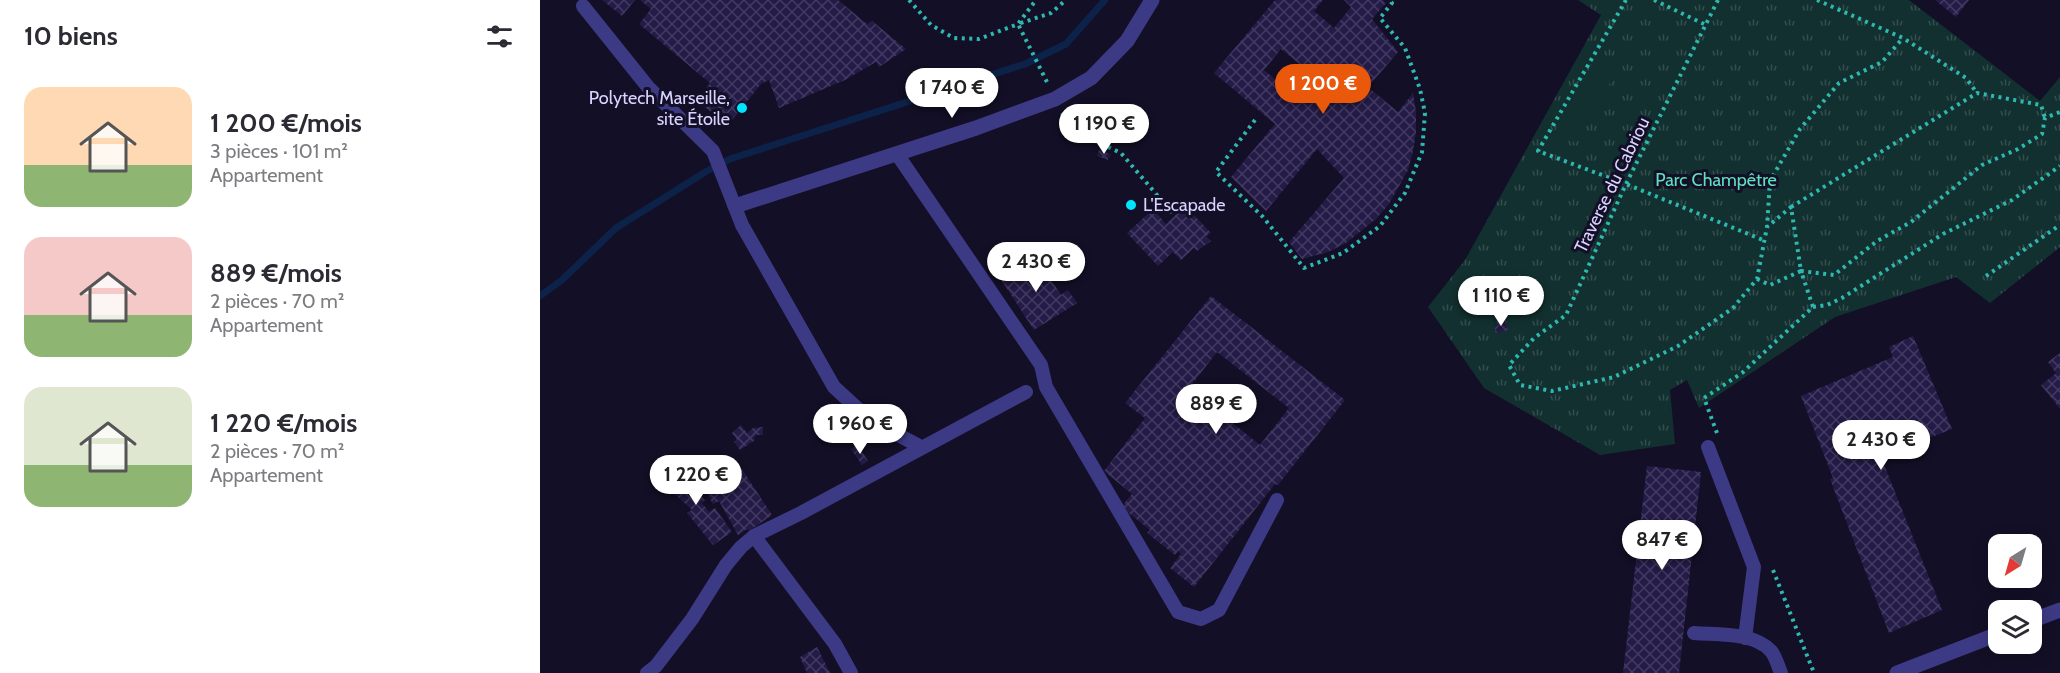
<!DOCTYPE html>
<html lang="fr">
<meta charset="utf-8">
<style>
:root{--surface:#fff;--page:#f7f7f7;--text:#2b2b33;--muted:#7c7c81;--accent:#ea580c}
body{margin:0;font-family:Cabin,sans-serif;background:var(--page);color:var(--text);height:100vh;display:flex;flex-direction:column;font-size:22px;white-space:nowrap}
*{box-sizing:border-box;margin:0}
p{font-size:20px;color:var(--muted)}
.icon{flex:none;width:33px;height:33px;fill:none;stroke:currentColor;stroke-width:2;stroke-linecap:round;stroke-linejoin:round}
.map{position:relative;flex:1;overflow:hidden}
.details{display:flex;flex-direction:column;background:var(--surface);width:540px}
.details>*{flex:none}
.needle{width:39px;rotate:217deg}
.tools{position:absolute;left:1448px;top:534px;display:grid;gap:12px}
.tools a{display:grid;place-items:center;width:54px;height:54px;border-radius:12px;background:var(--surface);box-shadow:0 3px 15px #0003;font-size:30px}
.price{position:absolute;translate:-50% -51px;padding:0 14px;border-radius:21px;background:#fff;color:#222;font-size:20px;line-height:39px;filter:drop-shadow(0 2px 3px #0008)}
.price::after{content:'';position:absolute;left:50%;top:36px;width:18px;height:14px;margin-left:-9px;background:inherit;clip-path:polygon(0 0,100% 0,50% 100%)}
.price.active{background:var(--accent);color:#fff}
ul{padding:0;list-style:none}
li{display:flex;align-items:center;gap:18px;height:150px;padding:0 24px}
li span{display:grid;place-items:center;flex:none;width:168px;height:120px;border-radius:18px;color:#555}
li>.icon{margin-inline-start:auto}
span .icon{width:72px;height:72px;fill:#fffc;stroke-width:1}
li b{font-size:26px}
h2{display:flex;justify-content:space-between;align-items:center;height:72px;padding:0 24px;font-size:26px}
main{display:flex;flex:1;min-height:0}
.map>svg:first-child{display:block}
.grass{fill:url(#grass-tufts)}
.pitch{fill:#12302f}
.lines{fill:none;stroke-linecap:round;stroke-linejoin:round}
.stream{stroke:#0c2248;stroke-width:7}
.building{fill:url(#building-cross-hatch);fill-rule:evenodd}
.path{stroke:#2fb8b0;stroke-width:4;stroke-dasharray:3 4.5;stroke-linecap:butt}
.service{stroke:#3d3a85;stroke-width:14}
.minor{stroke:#3d3a85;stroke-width:15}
.poi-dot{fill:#00e5ff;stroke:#130f26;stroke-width:2}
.labels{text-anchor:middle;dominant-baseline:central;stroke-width:6;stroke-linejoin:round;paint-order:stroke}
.poi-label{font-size:18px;fill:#d9d4ff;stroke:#130f26;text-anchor:end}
.park-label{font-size:18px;fill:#5fe0c0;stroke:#130f26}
.street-label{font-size:18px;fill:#d9d4ff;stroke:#130f26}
</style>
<main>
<section class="details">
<h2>10 biens<svg class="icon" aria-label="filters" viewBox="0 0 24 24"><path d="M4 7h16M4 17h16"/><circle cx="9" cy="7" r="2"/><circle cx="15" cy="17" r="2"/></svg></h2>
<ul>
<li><span style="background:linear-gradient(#ffd9b3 65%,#8fb573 0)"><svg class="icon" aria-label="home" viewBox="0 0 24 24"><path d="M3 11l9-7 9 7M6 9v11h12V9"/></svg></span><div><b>1 200 €/mois</b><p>3 pièces · 101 m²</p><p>Appartement</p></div></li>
<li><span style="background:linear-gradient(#f6c9c9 65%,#8fb573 0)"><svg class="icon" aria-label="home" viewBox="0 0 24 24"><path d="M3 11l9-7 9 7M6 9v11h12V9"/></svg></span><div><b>889 €/mois</b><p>2 pièces · 70 m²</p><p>Appartement</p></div></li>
<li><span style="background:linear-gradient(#dfe7d0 65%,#8fb573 0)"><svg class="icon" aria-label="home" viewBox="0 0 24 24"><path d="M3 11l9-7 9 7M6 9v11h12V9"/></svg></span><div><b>1 220 €/mois</b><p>2 pièces · 70 m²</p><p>Appartement</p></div></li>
</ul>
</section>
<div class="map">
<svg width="1520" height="673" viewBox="0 0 1520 673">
<defs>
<pattern id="grass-tufts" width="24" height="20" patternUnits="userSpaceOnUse" patternTransform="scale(1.5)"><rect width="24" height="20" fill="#12302f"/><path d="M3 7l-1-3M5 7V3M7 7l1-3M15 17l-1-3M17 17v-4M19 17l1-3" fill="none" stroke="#344d4e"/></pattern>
<pattern id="building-cross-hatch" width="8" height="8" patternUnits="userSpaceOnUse" patternTransform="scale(1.5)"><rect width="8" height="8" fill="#241b47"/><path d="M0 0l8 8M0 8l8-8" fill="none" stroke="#433b63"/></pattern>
</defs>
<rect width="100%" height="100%" fill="#130f26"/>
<!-- grass -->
<path class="grass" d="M1038,0H1369L1500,101L1520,77V247L1450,303L1416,277L1295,317L1159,408L1147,380L1130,390L1135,444L1060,455L944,388L888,307L925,260L1061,15Z"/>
<!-- pitch -->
<path class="pitch" d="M1052,64L1074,76L1036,143L1015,131Z"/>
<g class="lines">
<!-- stream -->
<path class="stream" d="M0,296L22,280L76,228L167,171L190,159L485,64L526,44L565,0"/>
</g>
<!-- building -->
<path class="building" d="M62,0H95L82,16Z
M100,0H298L327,24L332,21L366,49L339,67L336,62L305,80L239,108L229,80L221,84L188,125L156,100L170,83L99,24L111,9Z
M735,0H783L774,11L794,28L811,7L804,0H843L846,3L832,19L858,52L828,87L858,112L873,93L876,112V132L873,151L868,170L849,204L836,219L806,243L788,252L762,259L749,242L804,178L777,149L726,211L691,177L735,124L674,73ZM741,49L762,66L744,87L724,70Z
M1395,0H1429L1416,17Z
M559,150L571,154L568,160L557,156Z
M613,209L626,224L641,210L650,219L654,215L671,233L666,236L671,241L657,251L654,248L641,260L633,252L618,266L587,233Z
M495,256L521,295L528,290L537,303L494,330L460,278Z
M671,296L805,400L738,485L735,484L654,587L630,568L641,554L638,551L635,555L607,533L610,530L581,507L592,494L564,471L605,418L585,403ZM677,352L749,408L720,445L649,388Z
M965,321L968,330L958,333L955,332V325Z
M1373,336L1412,429L1341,457L1402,610L1349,633L1290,479L1293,478L1261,396L1353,357L1349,347Z
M1520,353V409L1501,385L1516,373L1508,362Z
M201,425L207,433L213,428L223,427V435H216L214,438L215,440L200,450L194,442L197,440L192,433Z
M318,445L328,461L322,465L311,449Z
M180,459L186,467L196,460L232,515L209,531L207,529L198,535L179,501L173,504L168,495L175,492L168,478L177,473L171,465Z
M127,464L165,500L162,503L169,512L175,508L192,532L173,545L147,513L152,510L116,476Z
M1107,466L1161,472L1139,673H1083Z
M277,647L289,671L291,673H267L260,657Z"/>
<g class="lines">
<!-- path -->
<path class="path" d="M369,0L391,25L414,38L439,39L478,24L496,0
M1086,0L998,151L1086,184L1223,240
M1114,0L1166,25
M1178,0L1086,184L1026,315L994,338L969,365L980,385L1012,391L1074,377L1138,346L1193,308L1217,279L1227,227L1230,181L1260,129L1299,83L1342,62L1363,38
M1277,0L1363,38L1426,78L1437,93
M507,82L478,24L511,13L526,0
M522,113L530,129L581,153L635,216
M715,120L676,172L723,217L764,268L803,253L840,226L865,193L882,152L885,113L880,89L865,48L840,18L852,3L848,0
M1251,207L1437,93L1501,105L1505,118
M1446,276L1520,225
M1217,279L1230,285L1261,271L1251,207L1227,227
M1273,307L1287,305L1302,298L1403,234L1472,200L1520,166
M1177,433L1164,398L1202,373L1273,307L1261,271L1294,275L1337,241L1371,222L1442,165L1478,149L1502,134L1505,118L1520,112
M1233,570L1274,673"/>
<!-- service -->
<path class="service" d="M43,6L108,87L173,151L202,225L294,387L330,420L381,447
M357,154L501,365L506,387L638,612L661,619L679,610L737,500
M1168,447L1214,567L1205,638
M214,536L295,644L311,673
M1154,633C1177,635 1214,632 1231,651C1236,657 1238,666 1241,673
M107,673L116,666L152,619L186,565L201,547L214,536L261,513L486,392"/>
<!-- minor -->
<path class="minor" d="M195,206L436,128L515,99L551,78L587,41L612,0
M1491,621L1520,610
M1357,673L1458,634"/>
</g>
<!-- markers -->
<g class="poi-dot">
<circle cx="202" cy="108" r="6"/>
<circle cx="591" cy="205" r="6"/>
</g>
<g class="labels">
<!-- poi labels -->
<g class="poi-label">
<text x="190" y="98">Polytech Marseille,<tspan x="190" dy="21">site Étoile</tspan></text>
<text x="603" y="205" text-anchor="start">L'Escapade</text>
</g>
<!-- park labels -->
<g class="park-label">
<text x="1176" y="180">Parc Champêtre</text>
</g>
<!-- street labels -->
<g class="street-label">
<text transform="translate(1072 185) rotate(-64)">Traverse du Cabriou</text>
</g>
</g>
</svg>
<div class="tools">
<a><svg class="needle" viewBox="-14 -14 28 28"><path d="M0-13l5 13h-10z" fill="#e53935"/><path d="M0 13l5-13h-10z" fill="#7c7c81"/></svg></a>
<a><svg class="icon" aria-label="layers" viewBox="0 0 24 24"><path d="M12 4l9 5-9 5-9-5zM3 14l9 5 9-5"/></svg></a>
</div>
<b class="price active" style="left:783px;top:115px">1 200 €</b>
<b class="price" style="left:412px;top:119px">1 740 €</b>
<b class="price" style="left:564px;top:155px">1 190 €</b>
<b class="price" style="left:496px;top:293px">2 430 €</b>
<b class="price" style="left:961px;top:327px">1 110 €</b>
<b class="price" style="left:676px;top:435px">889 €</b>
<b class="price" style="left:320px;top:455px">1 960 €</b>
<b class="price" style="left:1341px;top:471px">2 430 €</b>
<b class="price" style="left:156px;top:506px">1 220 €</b>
<b class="price" style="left:1122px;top:571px">847 €</b>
</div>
</main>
